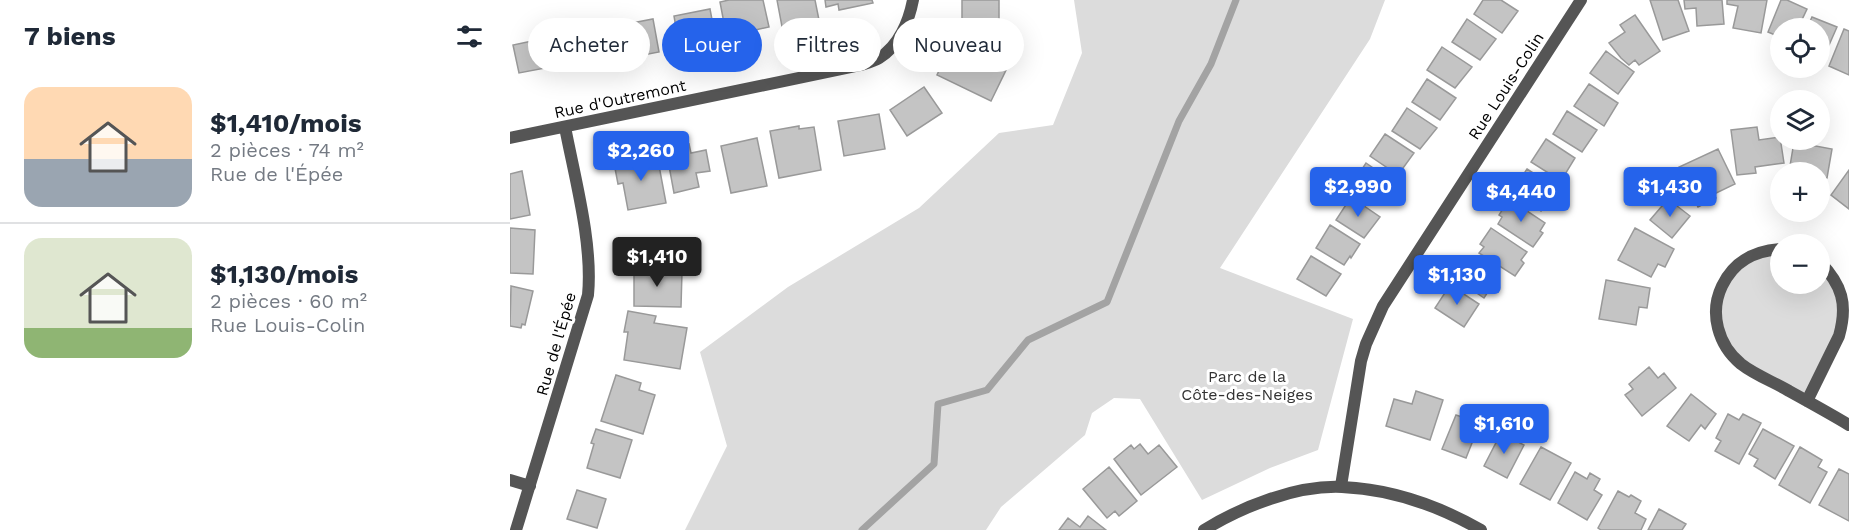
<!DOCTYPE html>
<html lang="fr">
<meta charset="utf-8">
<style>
:root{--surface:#fff;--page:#f2f2f3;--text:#1f2937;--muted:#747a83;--line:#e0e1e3;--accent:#2563eb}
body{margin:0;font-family:"Work Sans",sans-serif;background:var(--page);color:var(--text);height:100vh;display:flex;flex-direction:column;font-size:22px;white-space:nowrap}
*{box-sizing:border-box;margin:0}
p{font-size:20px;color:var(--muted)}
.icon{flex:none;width:33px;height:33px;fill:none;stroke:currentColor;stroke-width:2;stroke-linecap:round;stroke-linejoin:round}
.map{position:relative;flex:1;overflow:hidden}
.drawer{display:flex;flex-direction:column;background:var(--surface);width:510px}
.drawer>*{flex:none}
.top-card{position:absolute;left:18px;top:18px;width:570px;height:54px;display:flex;gap:12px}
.fabs{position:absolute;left:1260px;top:18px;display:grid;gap:12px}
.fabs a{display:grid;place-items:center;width:60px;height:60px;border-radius:50%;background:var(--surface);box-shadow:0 6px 24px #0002;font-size:30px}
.price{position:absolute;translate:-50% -51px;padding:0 14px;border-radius:6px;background:var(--accent);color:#fff;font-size:20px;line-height:39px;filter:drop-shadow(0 2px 3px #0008)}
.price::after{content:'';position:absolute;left:50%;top:36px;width:18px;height:14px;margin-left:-9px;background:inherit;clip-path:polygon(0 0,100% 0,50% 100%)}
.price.selected{background:#222;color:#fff}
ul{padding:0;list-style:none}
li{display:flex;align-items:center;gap:18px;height:150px;padding:0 24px}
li+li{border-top:2px solid var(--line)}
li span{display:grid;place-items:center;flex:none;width:168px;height:120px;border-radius:18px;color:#555}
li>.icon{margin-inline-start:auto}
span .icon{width:72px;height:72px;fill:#fffc;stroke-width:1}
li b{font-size:26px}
h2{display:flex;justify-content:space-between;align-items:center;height:72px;padding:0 24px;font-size:26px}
.tag{padding:0 21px;border-radius:27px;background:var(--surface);box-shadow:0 6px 24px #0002;font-size:21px;line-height:54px}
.tag.selected{background:var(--accent);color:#fff}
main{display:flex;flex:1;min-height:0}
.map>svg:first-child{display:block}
.green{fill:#dcdcdc}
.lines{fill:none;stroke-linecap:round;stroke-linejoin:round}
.stream{stroke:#a3a3a3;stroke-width:7}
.building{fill:#c4c4c4;stroke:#999;stroke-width:1.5}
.minor{stroke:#555;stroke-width:12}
.tertiary{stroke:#555;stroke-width:12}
.labels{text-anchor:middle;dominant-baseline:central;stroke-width:6;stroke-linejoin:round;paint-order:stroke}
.street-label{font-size:16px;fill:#000;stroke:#fff}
.park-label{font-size:16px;fill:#333;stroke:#fff}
</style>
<main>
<section class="drawer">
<h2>7 biens<svg class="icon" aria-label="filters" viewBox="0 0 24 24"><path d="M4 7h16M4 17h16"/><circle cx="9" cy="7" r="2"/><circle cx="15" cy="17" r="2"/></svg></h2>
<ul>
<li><span style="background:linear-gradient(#ffd9b3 60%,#9aa5b1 0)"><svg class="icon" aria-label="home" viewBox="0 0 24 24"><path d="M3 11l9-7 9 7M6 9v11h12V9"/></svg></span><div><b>$1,410/mois</b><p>2 pièces · 74 m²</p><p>Rue de l'Épée</p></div></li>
<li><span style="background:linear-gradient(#dfe7d0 75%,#8fb573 0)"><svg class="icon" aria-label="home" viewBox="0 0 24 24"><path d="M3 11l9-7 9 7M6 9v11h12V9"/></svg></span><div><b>$1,130/mois</b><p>2 pièces · 60 m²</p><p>Rue Louis-Colin</p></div></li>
</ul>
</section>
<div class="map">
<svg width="1339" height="530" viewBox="0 0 1339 530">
<rect width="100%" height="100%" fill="#fff"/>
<!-- green -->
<path class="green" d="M564,0H875L860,39L710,268L843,319L808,450L760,468L692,500L630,399L604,398L582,413L575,435L491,507L476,530H175L217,446L190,352L278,287L409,208L489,133L543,125L572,53Z
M1270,249V284H1310V262L1334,308L1297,401L1231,364L1208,328L1217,276L1226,265Z"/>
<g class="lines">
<!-- stream -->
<path class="stream" d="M352,530L424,464L428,404L477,390L518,340L597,302L669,121L701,64L726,0"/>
</g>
<!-- building -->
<path class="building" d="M219,0H253L259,27L245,30L246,33L217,39L210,2Z
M267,0H305L309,20L295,23V28L273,32Z
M315,0H362L363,3L329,10L328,4L316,7Z
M452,0H489V23H452Z
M973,0H991L1008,11L992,33L964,14Z
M1140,0H1168L1179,31L1153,40Z
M1174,0H1212L1214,24L1187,26L1186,8L1175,9Z
M1217,0H1257L1251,33L1223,28L1228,6L1217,4Z
M1271,0H1277L1297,9L1288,28H1270V37L1258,32Z
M200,9L206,41L191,44V47L170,51L164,16Z
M1125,15L1150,51L1129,65L1125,60L1119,65L1111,58L1099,43L1115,32L1110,25Z
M1302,17L1327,27L1312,61L1310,60V28H1297Z
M143,19L149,52L112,59L106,26Z
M957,19L986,39L970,60L942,42Z
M92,23L99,58L85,61V58L58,63L52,31Z
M1334,29L1339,31V75L1319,66Z
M442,33L463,44L462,46L499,64L481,101L427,75L436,56L432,54Z
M41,37L46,66L9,73L3,45Z
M932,47L962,67L945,88L917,70Z
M1096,51L1124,72L1108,94L1080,73Z
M917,79L946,98L930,120L902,102Z
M1079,84L1108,103L1094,126L1064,106Z
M414,87L432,113L397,136L380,110Z
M897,108L927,128L910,149L882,131Z
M1057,111L1087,130L1072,152L1043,134Z
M369,114L375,149L334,156L328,121Z
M289,126V129L304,127L311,170L269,178L260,131Z
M1247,127L1249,140L1270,137L1274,163L1245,167L1246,173L1227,175L1221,130Z
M875,134L904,153L888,175L860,156Z
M247,138L257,186L221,193L211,146Z
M1036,139L1065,158L1051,181L1021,162Z
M1284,142L1322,149L1317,178L1310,177V172H1279Z
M179,144L181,153L196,150L200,171L186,173L189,187L164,193L157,155L165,153L164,147Z
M1208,149L1225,184L1204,194L1206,198L1188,207L1169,167Z
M147,155L156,203L118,210L113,183L108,184L104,163Z
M856,163L885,183L869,204L841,186Z
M1017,169L1046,188L1031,211L1002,191Z
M1339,170V209L1321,195Z
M12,171L20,215L0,219V174Z
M841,197L870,217L854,238L826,220Z
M999,199L1035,223L1030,231L1033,233L1023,247L988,224L992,217L989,215Z
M1158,199L1180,216L1162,238L1140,220Z
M820,225L850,244L841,258L840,256L834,265L806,248Z
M0,228L25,230L23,274L0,273Z
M981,228L1017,252L1011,260L1014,263L1005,276L969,253L974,247L970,244Z
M1125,228L1164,249L1155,267L1148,264L1141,277L1108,260Z
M801,256L831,274L816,296L787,279Z
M959,256L989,275L974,298L945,278Z
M124,266H147V272H172L171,307L124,306Z
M1096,280L1140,288L1137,308L1129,307L1126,325L1089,319Z
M940,285L969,304L954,327L925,308Z
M1,286L23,291L15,325L12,324L11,328L0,326Z
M118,311L146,316L144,323L177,328L170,369L114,360L118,332H114Z
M1139,367L1148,378L1154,373L1166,388L1132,416L1115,395L1123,389L1119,384Z
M106,375L131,383L129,390L145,395L133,434L91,421Z
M906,391L933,400L920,440L876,426L884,399L902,404Z
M1181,394L1206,414L1195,429L1191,425L1179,441L1157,426Z
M1218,414L1229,420L1233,414L1251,423L1229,464L1205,451L1211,441L1206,438Z
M946,415L970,423L956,458L932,449Z
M86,429L122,440L110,478L77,468L84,444L81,443Z
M1253,429L1284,446L1265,479L1244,466L1248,459L1239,454Z
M991,433L1014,445L997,478L974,466Z
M630,444L638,454L649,445L667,467L631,495L604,459L621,445L624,449Z
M1031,447L1061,463L1040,500L1010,484Z
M1290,447L1312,460L1308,467L1317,472L1300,503L1269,485Z
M599,467L627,501L609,516L605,511L597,518L573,489Z
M1329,469L1339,474V521L1309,505Z
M1065,472L1077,479L1080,473L1090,479L1084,490L1092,495L1077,520L1048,503Z
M67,490L96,499L87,528L57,519Z
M1108,491L1119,497L1121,495L1131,501L1125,513L1136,519L1131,530H1091L1088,528Z
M1149,509L1176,524L1172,530H1138Z
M578,516L596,530H549L558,518L570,527Z"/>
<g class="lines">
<!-- minor -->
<path class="minor" d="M0,138L351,65C357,63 364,61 369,58C389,46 399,21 403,0
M1270,249C1244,251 1224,261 1212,286C1199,313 1208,345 1231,364C1245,375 1264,382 1279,391C1299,402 1319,413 1339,425
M1297,401L1329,336C1338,304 1332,285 1310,262
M0,480L20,486
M831,486L851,361L856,344L873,306L1071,0
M6,530L78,295C83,244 65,179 55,127"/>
<!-- tertiary -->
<path class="tertiary" d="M694,530C733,506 787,485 832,487C881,489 929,506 971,530"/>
</g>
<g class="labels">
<!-- street labels -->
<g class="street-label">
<text transform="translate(996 86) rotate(-57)">Rue Louis-Colin</text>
<text transform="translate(110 99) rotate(-12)">Rue d'Outremont</text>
<text transform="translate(46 344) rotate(-74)">Rue de l'Épée</text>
</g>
<!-- park labels -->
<g class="park-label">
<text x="737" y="376">Parc de la<tspan x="737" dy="18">Côte-des-Neiges</tspan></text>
</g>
</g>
</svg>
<div class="fabs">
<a><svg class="icon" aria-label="locate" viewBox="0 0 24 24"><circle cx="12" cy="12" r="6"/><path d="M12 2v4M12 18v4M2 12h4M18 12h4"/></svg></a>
<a><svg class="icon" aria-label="layers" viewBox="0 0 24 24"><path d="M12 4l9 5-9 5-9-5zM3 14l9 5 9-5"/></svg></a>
<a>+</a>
<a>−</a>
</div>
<b class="price" style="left:131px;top:182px">$2,260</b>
<b class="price" style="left:848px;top:218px">$2,990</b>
<b class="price" style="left:1160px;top:218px">$1,430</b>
<b class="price" style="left:1011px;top:223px">$4,440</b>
<b class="price selected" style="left:147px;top:288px">$1,410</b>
<b class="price" style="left:947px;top:306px">$1,130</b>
<b class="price" style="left:994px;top:455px">$1,610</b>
<div class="top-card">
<a class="tag">Acheter</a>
<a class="tag selected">Louer</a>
<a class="tag">Filtres</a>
<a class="tag">Nouveau</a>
</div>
</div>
</main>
